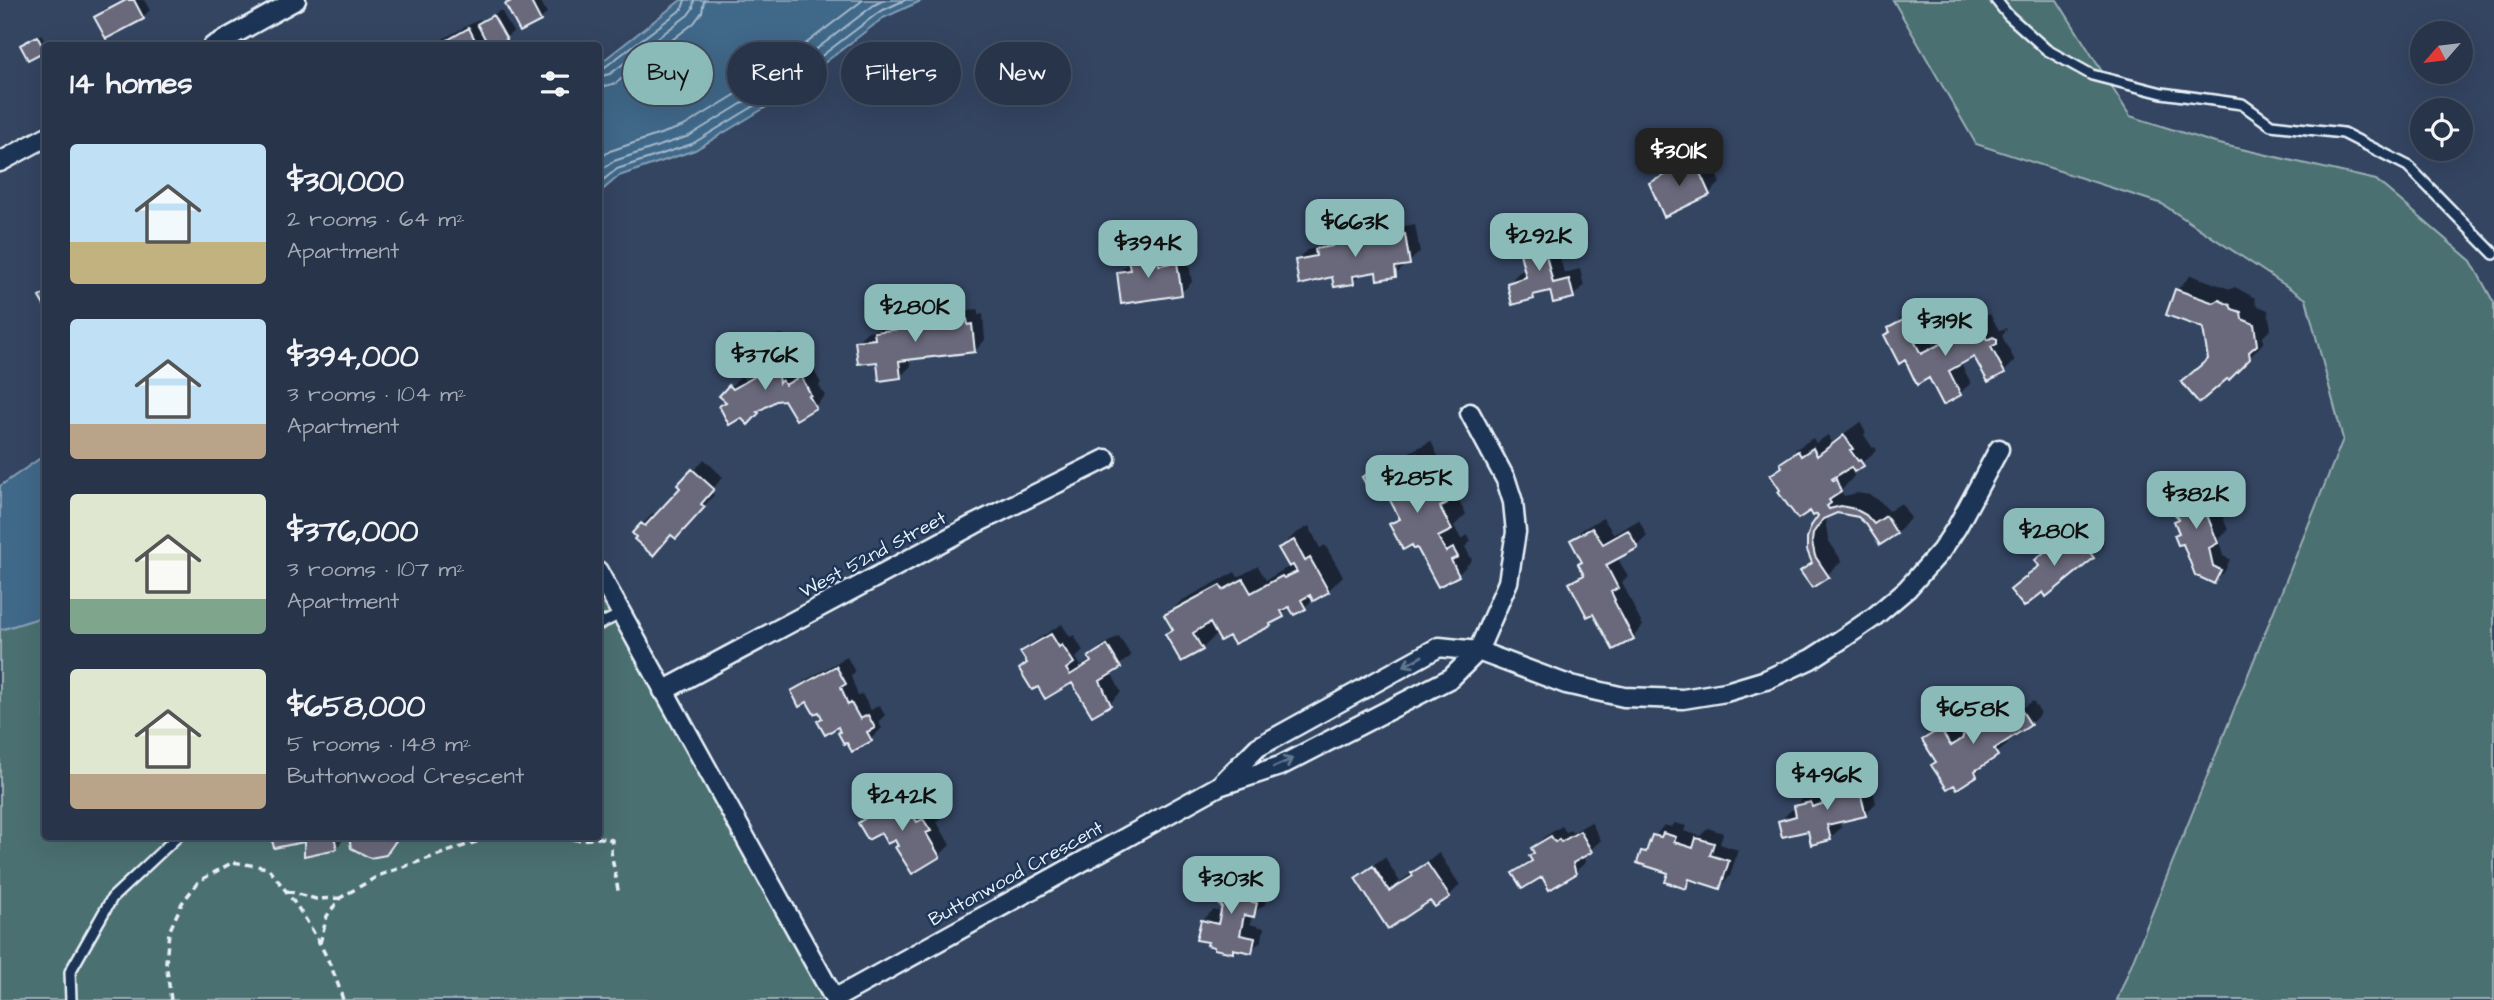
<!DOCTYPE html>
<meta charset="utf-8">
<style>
:root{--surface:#27344a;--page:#2f3c51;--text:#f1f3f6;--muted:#a4aab5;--line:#434f62;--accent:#8bbbb9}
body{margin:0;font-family:"Architects Daughter",sans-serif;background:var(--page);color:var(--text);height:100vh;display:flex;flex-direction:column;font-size:26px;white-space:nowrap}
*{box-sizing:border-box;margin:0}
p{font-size:23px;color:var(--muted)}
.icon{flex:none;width:38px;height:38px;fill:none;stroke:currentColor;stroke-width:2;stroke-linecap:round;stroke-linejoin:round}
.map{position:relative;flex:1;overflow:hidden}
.sheet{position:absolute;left:42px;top:42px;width:560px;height:798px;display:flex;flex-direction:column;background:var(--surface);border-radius:7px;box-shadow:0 7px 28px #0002,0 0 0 2px var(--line)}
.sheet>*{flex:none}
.guide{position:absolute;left:623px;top:42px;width:665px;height:63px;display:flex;gap:14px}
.needle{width:46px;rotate:242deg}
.fabs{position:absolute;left:2410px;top:21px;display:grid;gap:14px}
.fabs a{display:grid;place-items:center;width:63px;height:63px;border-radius:50%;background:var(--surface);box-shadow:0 7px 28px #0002,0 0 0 2px var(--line);font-size:35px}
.price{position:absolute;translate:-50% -60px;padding:0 16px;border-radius:14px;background:var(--accent);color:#111;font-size:23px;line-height:46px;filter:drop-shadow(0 2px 4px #0008)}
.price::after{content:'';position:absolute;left:50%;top:42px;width:21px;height:16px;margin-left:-10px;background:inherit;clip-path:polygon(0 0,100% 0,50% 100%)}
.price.on{background:#222;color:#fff}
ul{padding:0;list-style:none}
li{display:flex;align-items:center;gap:21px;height:175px;padding:0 28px}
li span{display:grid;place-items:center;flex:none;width:196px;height:140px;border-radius:7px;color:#555}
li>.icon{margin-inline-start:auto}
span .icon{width:84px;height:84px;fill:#fffc;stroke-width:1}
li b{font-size:30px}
h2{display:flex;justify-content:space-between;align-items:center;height:84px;padding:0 28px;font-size:30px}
.tag{padding:0 24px;border-radius:32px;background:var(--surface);box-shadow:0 7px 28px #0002,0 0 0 2px var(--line);font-size:24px;line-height:63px}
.tag.on{background:var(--accent);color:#111}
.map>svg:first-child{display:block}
.green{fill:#4c6f71;stroke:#9ab0b4;stroke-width:2}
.water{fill:#416889;stroke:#849fb5;stroke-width:2}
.shadow{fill:#0007}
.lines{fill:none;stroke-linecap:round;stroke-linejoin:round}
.shore{stroke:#a5bacc;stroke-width:2}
.building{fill:#6a697b;stroke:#e8f1f8;stroke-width:2}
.service-casing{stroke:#e8f1f8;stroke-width:14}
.minor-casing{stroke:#e8f1f8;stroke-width:23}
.path{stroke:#e8f1f8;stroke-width:3.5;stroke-dasharray:7 5;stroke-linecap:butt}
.service{stroke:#1d3557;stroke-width:9}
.minor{stroke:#1d3557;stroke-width:18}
.oneway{stroke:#64778f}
.labels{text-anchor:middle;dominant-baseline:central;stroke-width:5;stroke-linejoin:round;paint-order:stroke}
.street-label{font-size:19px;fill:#e8f1f8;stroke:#1d3557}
</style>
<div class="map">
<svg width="2494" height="1000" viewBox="0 0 2494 1000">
<rect width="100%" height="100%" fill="#344562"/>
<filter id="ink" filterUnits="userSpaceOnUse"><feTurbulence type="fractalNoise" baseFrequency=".0143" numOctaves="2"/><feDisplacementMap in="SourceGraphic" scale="14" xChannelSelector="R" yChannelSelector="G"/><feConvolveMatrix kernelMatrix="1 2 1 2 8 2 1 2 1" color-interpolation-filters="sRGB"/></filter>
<g filter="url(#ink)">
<!-- green -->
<path class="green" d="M1893,0H2057L2130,116L2215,143L2376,180L2471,261L2494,303V1000H2117L2343,439L2306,299L2162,204L1976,144Z
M599,587L823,1000H0V630L45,616L46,836H598Z"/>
<!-- water -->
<path class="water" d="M681,0H923L883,18L768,106L695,150L619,176L599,193V64Z
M45,455V616L0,630V486Z"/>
<!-- shadow -->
<path class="shadow" d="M123,0H144L150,10L143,17H97L103,10Z
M512,0H540L547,13L540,20L508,4Z
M501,10L513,32L494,46H434L439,41L480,19L482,22Z
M41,34L47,46L46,48L29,57L25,43Z
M1697,149L1700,157L1707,154L1720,183L1709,194L1651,183L1677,158Z
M1560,218L1565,237L1557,245L1564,273L1580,269L1584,286L1573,296L1551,289L1539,292L1533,298L1509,283L1519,272L1526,270L1522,254L1533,242L1531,234L1542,223Z
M1398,219L1399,227L1415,224L1420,252L1395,275L1377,270L1362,273L1353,282L1296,260L1307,250L1319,247L1343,227L1354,225V230L1378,226L1383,221Z
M1152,241L1153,249L1168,246L1169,255L1187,252L1192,282L1181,293L1118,273L1130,261L1129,254L1140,243Z
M2191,275L2230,289L2235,287L2255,298L2256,305L2268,310L2271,329L2263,337V343L2241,367H2198L2209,358L2204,327L2177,290Z
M933,305L934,310L954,308V312L978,309V315L983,314L985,340L975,351L910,358L911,366L900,377L857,341L868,331L879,329L887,321L911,319L922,307Z
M1915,311L1933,345L1990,314L1999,330L2007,328L2002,336L2015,361L2004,372L1975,354L1960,362L1971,383L1960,393L1944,402L1930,376L1905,358L1886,335L1901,318Z
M783,334L789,374L793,371L796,376L812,367L821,383L819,385L825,396L814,407L785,398L775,399L764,406L748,422L741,416L721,406L727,400L722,396L741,376L745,380L760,370L757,347L768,336Z
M1860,422L1866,433L1864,435L1873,448L1875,447L1877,450L1852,471L1854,476L1841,491L1844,496L1857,493L1870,495L1880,501L1889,511L1901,503L1911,518L1896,533L1881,543L1867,523L1859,515L1837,511L1827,516L1826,526L1829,541L1842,561L1827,575L1803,571L1813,561L1809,539L1821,516L1782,490L1772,476L1796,449L1813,438L1816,443L1828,435L1832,442Z
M1431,441L1438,456L1435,459L1442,472L1450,468L1460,487L1455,493L1466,514L1454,526L1461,539L1468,535L1471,541L1465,547L1472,560L1458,575L1392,524L1400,516L1384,485L1364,478L1379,463L1396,454L1398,458Z
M704,459L723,477L710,492L714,495L686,526L672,534L638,537L634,533L653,513L657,516Z
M2216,476L2222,493L2209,504L2211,508L2218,505L2228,530L2219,539L2223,556L2230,559L2225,571L2214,582L2184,541L2176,535L2180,532L2176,522L2180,518L2171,496L2182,485L2198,479L2200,482Z
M2079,514L2103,546L2047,594L2023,579L2040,565L2048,550L2063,537L2058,533Z
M1603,518L1614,534L1639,520L1647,536L1637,546L1617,557L1628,576L1622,582L1643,626L1633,637L1594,611L1571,584L1584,572L1580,564L1583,561L1572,540L1583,529Z
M1309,526L1320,548L1325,545L1343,576L1328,591L1314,598L1305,607H1291L1270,624L1235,641L1230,633H1218L1202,649L1168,635L1174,628L1167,615L1181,601L1235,572L1238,577L1258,566L1266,580L1290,566L1280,548L1295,534Z
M1062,624L1070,637L1074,635L1083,651L1076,658L1081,666L1092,659L1091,657L1101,646L1119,636L1131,656L1111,672L1121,692L1110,703L1073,681L1039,684L1021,669L1028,662L1022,653L1033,642Z
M847,657L855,672L851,676L858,696L862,694L871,710L879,705L885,715L878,722L882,728L871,739L842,731L838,725L824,717L808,700L793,692L804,681Z
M2008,690L2021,709L2033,701L2041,713L2030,724L2005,740L2008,744L1986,762L1976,774L1938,761L1924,740L1935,730L1951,719L1962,737L1978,721L1988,723L1980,711L1991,701Z
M1866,761L1876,803L1865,814L1839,820L1841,828L1830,838L1809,829L1780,821L1791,810L1796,809V806L1806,795L1821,792L1822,797L1828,795L1840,786L1838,777L1849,766Z
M912,786L929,813L935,809L940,819L937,822L950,845L939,856L900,845L896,838L860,823L871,812Z
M1591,822L1601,840L1583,857L1586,862L1575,872L1542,875L1515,873L1532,858L1535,852L1533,848L1544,837L1562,826L1566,832L1571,830L1572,833Z
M1675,823L1686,826L1684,831L1700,836L1708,828L1723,833L1720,844L1738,850L1730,876L1719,887L1694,878L1686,887L1643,852L1664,825L1671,827Z
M273,836H347L337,847L306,840Z
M1439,853L1460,885L1449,896L1431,899L1388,926L1357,878L1368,868L1385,857L1400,882Z
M1244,858L1261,862L1259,870L1263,871L1258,891L1267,892L1265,904L1252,915L1250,924L1264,928L1262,940L1251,951L1236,948L1232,951L1202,921L1213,910L1223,912L1225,885L1232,878L1234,869Z"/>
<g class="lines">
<!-- shore -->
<path class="shore" d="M598,69L605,67L682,9L685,0
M598,77L610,74L688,15L693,8L694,0
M598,88L616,83L694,23L702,12L704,0
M598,159L610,151L684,126L753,84L863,0
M598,172L614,161L689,136L759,93L874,5L884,0
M598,184L617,169L692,144L764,100L879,12L905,0"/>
</g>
<!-- building -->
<path class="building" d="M126,0H134L144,19L106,39L94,17Z
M513,0H530L541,21L520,32L505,4Z
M493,15L507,40L497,46H489L477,24Z
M469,28L478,46H437Z
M37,36L45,51L28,60L20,45Z
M1686,159L1689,167L1696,164L1710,195L1664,217L1649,183L1667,174L1664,168Z
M1387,228L1388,237L1405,234L1410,265L1395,267L1396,277L1377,280L1376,272L1353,276L1354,284L1334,287L1332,277L1299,285L1295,260L1316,256L1315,249L1332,246L1330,237L1343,235L1344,240L1370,235V232Z
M1549,228L1555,249L1545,251L1553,283L1569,279L1574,298L1553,303L1550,291L1533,295L1534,299L1512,305L1507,283L1526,277L1520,253L1534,250L1529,234Z
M1141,251L1142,259L1157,256L1159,265L1177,262L1182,295L1121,304L1117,272L1130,270L1127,253Z
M2175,289L2214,303L2219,300L2230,305L2232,309L2241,312L2242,319L2254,324L2257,345L2249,352L2250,359L2229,380L2227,379L2199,403L2181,382L2208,359L2203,328L2166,315Z
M46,293V309L39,297Z
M923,315V320L943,317L944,322L967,319L968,325L972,324L975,352L899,361L901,378L879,381L877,362L858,364L855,341L875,339L874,332L908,328L910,326L909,317Z
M1903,320L1921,354L1979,324L1987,340L1993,337L1997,339V344L1991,347L2005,373L1988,382L1974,357L1949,371L1961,395L1943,405L1929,378L1917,385L1905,360L1899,364L1884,335L1890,332L1888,328Z
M773,344L779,383L782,380L785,385L801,376L811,395L809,396L816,408L796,420L784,400L776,401L757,412L759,413L748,425L741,418L729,425L719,406L726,402L719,396L729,385L733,389L759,374L755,346Z
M1844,435L1853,449L1850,450L1858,461L1860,460L1864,466L1854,472L1851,467L1832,479L1834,481L1836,479L1841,492L1829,500L1831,503L1827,506L1829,509L1841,506L1855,509L1866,515L1874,524L1886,516L1897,534L1880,545L1866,524L1858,517L1837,513L1823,519L1813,533L1812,542L1815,556L1829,577L1812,588L1800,571L1812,563L1807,550V538L1811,526L1818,516L1817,514L1813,516L1810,511L1798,519L1778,492L1780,490L1770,475L1782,467L1780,463L1798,451L1801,456L1813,448L1817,456Z
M1416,454L1425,471L1421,473L1428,485L1435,481L1447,503L1440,507L1452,530L1438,537L1446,552L1453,548L1458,557L1451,560L1459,576L1438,587L1417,548L1414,549L1412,545L1403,550L1389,524L1400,519L1383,487L1377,490L1372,488L1369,490L1362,477L1381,467L1383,471Z
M692,469L714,489L701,504L705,507L676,539L671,535L653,556L634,539L636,537L632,533L641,523L645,526L680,488L677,485Z
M2205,486L2212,505L2197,510L2200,517L2207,515L2218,543L2209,548L2213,566L2221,570L2214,584L2195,575L2183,544L2178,545L2174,535L2179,533L2174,521L2179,519L2174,513L2169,496L2187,489L2189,492Z
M2068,523L2094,558L2046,597L2043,592L2024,607L2010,590L2026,577L2027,579V575L2039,566L2035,560L2049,548L2053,554L2067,543L2056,533Z
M1592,528L1603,544L1628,530L1638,548L1606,565L1618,588L1611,592L1615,600L1614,601L1634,639L1613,650L1593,614L1587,617L1569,583L1584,575L1578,564L1582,562L1570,540Z
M1294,540L1305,561L1310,558L1329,592L1313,601L1310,595L1301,600L1306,609L1294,615L1289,607L1281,611L1284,617L1270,624L1271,626L1234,644L1229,636L1220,641L1210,623L1193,633L1203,650L1181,662L1165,634L1173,630L1164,615L1220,585L1223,590L1243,579L1251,593L1282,576L1284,578L1297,572L1293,565L1289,567L1278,548Z
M1051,634L1059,647L1062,645L1074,663L1066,669L1070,675L1091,662L1088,657L1107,645L1121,668L1100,681L1111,705L1092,716L1072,683L1045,699L1038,687L1032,690L1019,669L1027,663L1020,652Z
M836,666L846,684L841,687L848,705L851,703L860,719L868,715L875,728L867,732L872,741L852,752L847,743L844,744L838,733L840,732L838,727L825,735L817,721L822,718L819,712L814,714L807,702L799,707L791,691Z
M1997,699L2009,719L2022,711L2031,725L1994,749L1998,756L1975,771L1977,776L1957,789L1954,785L1947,789L1931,765L1936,762L1922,740L1940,729L1951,746L1962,739L1965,731L1973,732L1986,724L1978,711Z
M1855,771L1866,816L1827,825L1831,840L1811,845L1808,831L1782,837L1778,821L1796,816L1794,806L1811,802L1812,807L1825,803L1824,797L1840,793L1836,776Z
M900,795L917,822L923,819L931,831L926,833L940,857L912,874L895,847L898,846L895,840L887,844L881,833L868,840L858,823Z
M1580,831L1592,852L1573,863L1576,874L1549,890L1542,877L1522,889L1512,873L1532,861L1529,856L1534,853L1531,848L1551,836L1555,842L1559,839L1561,842Z
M1663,833L1676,837L1674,842L1693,848L1696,838L1714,843L1710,855L1729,861L1720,889L1689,879L1686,889L1665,882L1668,873L1637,863L1641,851L1646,852L1652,835L1661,837Z
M271,836H334L337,849L304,856V842L274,848Z
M349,836H396L397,839L386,855L370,858L351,848Z
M1427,863L1450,897L1435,907L1430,901L1388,929L1355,878L1373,866L1389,891L1413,876L1411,873Z
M1232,868L1251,872L1249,881H1253L1249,901L1257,903L1254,917L1244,915L1240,935L1255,938L1252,953L1233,949V953L1214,949V947L1207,945L1208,942L1196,940L1201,920L1218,924L1222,906L1219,905L1223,884L1228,885Z"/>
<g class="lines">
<!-- service casing -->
<g class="service-casing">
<path id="service" d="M1996,0L2008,15L2047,50L2092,75L2162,93L2242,104L2271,125L2343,133L2408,166L2494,254
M598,625L621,614
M71,1000L70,972L112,898L178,836"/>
</g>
<!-- minor casing -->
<g class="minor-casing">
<path id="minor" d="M213,46L296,0
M0,162L46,137
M598,571L835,1000
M663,691L975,524L1106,459
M1223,782L1258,747L1439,647L1478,651L1566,684L1624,697L1683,699L1726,692L1766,680L1811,659L1842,639L1874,617L1907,589L1941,551L1957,527L1999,449
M834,999L1219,786L1280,766L1451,678L1478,651L1508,582L1516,532L1513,502L1506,480L1470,413"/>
</g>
<!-- path -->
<path class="path" d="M561,836C584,845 593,834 612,840L611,852L619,895
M287,891L316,899L340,898
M320,943L327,916L340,898L380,875L493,836
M171,1000L166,962L169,932L182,903L199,881L233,862L268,868C300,907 329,951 343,1000"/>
<!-- service -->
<use href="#service" class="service"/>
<!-- minor -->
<use href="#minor" class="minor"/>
</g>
<!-- one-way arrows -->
<defs><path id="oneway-shaft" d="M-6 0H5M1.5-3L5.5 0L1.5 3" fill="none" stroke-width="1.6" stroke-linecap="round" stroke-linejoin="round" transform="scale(1.75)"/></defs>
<g class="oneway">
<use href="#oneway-shaft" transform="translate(1413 661) rotate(151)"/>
<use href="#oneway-shaft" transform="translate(1283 763) rotate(-24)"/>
</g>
</g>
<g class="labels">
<!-- street labels -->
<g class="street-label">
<text transform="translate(873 555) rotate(-28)">West 52nd Street</text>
<text transform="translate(1016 874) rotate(-29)">Buttonwood Crescent</text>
</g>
</g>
</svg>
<div class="fabs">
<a><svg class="needle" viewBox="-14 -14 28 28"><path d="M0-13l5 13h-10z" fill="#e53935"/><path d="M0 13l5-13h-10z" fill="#a4aab5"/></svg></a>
<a><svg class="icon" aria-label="locate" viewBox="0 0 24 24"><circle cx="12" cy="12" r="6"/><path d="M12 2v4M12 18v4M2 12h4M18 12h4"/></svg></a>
</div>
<b class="price on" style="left:1679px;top:188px">$301K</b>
<b class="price" style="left:1355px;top:259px">$663K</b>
<b class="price" style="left:1539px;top:273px">$292K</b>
<b class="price" style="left:1148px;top:280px">$394K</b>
<b class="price" style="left:915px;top:344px">$280K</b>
<b class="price" style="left:1945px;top:358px">$319K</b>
<b class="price" style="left:765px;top:392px">$376K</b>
<b class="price" style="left:1417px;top:515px">$285K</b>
<b class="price" style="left:2196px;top:531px">$382K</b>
<b class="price" style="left:2054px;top:568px">$280K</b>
<b class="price" style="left:1973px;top:746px">$658K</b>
<b class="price" style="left:1827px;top:812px">$496K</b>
<b class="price" style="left:902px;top:833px">$242K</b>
<b class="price" style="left:1231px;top:916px">$303K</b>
<div class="guide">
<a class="tag on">Buy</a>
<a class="tag">Rent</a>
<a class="tag">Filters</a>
<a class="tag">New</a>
</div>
<section class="sheet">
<h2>14 homes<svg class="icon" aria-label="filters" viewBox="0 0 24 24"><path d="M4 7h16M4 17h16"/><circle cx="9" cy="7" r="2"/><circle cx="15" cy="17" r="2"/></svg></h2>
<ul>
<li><span style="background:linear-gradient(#bfe0f5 70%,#c2b280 0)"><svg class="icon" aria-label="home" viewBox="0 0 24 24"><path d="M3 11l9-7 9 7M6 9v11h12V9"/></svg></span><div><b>$301,000</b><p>2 rooms · 64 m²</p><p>Apartment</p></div></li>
<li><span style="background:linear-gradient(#bfe0f5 75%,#b9a48a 0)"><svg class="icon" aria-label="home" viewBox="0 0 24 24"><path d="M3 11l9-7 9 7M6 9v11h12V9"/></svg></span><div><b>$394,000</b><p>3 rooms · 104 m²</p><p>Apartment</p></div></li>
<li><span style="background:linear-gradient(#dfe7d0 75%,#7fa58c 0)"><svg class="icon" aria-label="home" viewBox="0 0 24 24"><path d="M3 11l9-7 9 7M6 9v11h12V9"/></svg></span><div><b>$376,000</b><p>3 rooms · 107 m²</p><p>Apartment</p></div></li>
<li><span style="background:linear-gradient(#dfe7d0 75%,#b9a48a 0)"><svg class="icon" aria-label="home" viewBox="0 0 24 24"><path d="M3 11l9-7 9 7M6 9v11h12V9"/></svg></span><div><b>$658,000</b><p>5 rooms · 148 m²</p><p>Buttonwood Crescent</p></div></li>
</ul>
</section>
</div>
